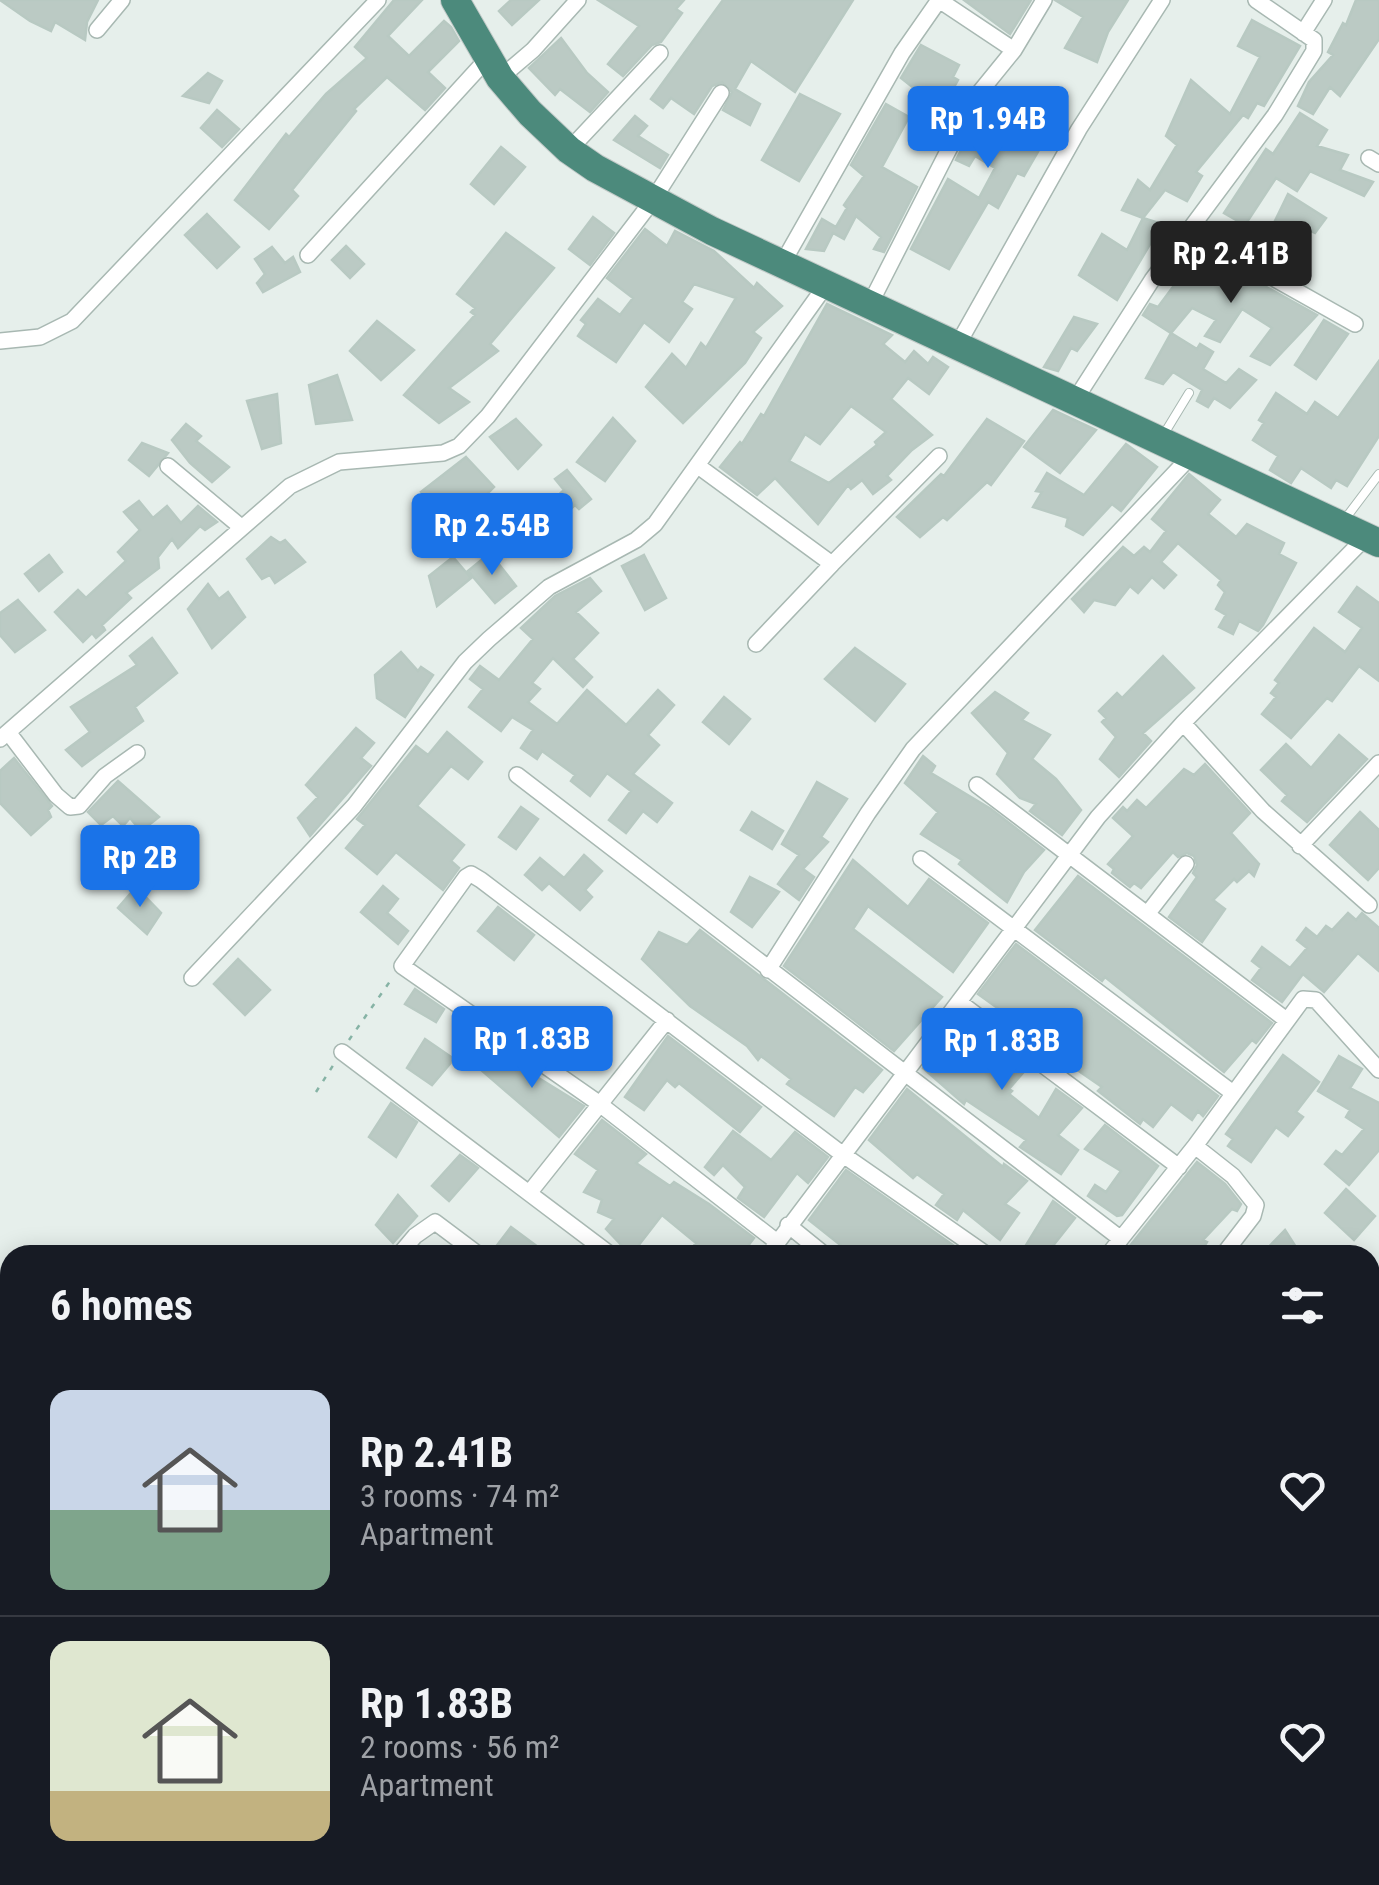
<!DOCTYPE html>
<meta charset="utf-8">
<style>
:root{--surface:#171b24;--page:#20242c;--text:#f1f3f6;--muted:#9ea1a6;--line:#363941;--accent:#1a73e8}
body{margin:0;font-family:"Roboto Condensed",sans-serif;background:var(--page);color:var(--text);height:100vh;display:flex;flex-direction:column;font-size:38px;white-space:nowrap}
*{box-sizing:border-box;margin:0}
p{font-size:32px;color:var(--muted)}
.icon{flex:none;width:55px;height:55px;fill:none;stroke:currentColor;stroke-width:2;stroke-linecap:round;stroke-linejoin:round}
.map{position:relative;flex:1;overflow:hidden}
.sheet{position:absolute;left:0px;top:1245px;width:1380px;height:640px;display:flex;flex-direction:column;background:var(--surface);border-radius:30px 30px 0 0;box-shadow:0 5px 25px #0003}
.sheet>*{flex:none}
.price{position:absolute;translate:-50% -85px;padding:0 22px;border-radius:10px;background:var(--accent);color:#fff;font-size:32px;line-height:65px;filter:drop-shadow(0 2px 5px #0008)}
.price::after{content:'';position:absolute;left:50%;top:60px;width:30px;height:22px;margin-left:-15px;background:inherit;clip-path:polygon(0 0,100% 0,50% 100%)}
.price.active{background:#222;color:#fff}
ul{padding:0;list-style:none}
li{display:flex;align-items:center;gap:30px;height:250px;padding:0 50px}
li+li{border-top:2px solid var(--line)}
li span{display:grid;place-items:center;flex:none;width:280px;height:200px;border-radius:20px;color:#555}
li>.icon{margin-inline-start:auto}
span .icon{width:120px;height:120px;fill:#fffc;stroke-width:1}
li b{font-size:42px}
h2{display:flex;justify-content:space-between;align-items:center;height:120px;padding:0 50px;font-size:42px}
.map>svg:first-child{display:block}
.building{fill:#bbcac4;stroke:#b8c9c2;stroke-width:2.5;fill-rule:evenodd}
.lines{fill:none;stroke-linecap:round;stroke-linejoin:round}
.service-casing{stroke:#a8b8b2;stroke-width:10}
.minor-casing{stroke:#a8b8b2;stroke-width:18}
.trunk-casing{stroke:#c2cac8;stroke-width:30}
.path{stroke:#86b3a5;stroke-width:2.5;stroke-dasharray:5 8;stroke-linecap:butt}
.service{stroke:#fff;stroke-width:8}
.minor{stroke:#fff;stroke-width:15}
.trunk{stroke:#4c8a7c;stroke-width:28}
</style>
<div class="map">
<svg width="1379" height="1885" viewBox="0 0 1379 1885">
<rect width="100%" height="100%" fill="#e6efeb"/>
<!-- building -->
<path class="building" d="M0,0H98L87,22L85,40L55,22L51,31L30,21Z
M394,0H422L388,36L409,56L444,21L451,27L459,41L428,72L445,88L425,110L387,77L354,109L356,111L292,190L298,196L269,229L235,200L286,134L289,137L326,94L367,58L355,47Z
M511,0H539L512,25L499,11Z
M598,0H684L676,9L682,13L661,42L652,45L623,76L608,64L639,26Z
M723,0H853L795,92L751,61L735,89L760,104L750,125L723,110L732,92L722,82L712,86L694,114L671,98L663,108L651,99Z
M964,0H1031L1010,34Z
M1055,0H1128L1108,32L1097,62L1065,48L1083,17Z
M1356,0H1379V39L1340,96L1330,87L1313,114L1298,106L1309,82L1333,55L1328,52L1343,23L1346,25Z
M1252,20L1300,46L1264,106L1257,103L1248,118L1243,115L1196,172L1202,176L1187,201L1165,190L1143,218L1122,210L1138,180L1150,190L1177,145L1166,136L1191,80L1230,114L1260,57L1238,46Z
M561,38L587,73L608,92L590,112L560,89L555,95L529,68Z
M921,45L959,65L953,77L958,80L935,121L924,117L930,101L901,78Z
M208,73L222,81L209,103L183,96Z
M1019,88L1065,105L1024,176L1017,173L998,208L988,202L949,269L911,249L948,179L979,198L995,168L975,156L969,166L956,160L985,104L1005,112Z
M800,94L840,114L799,181L762,160Z
M886,104L909,117L882,167L917,187L884,252L874,249L881,237L856,216L844,239L833,233L824,251L806,249L822,219L836,227L847,208L844,205L864,176L851,165Z
M217,110L239,129L222,147L201,128Z
M1300,113L1327,130L1317,146L1348,155L1340,170L1373,182L1364,196L1310,171L1297,191L1276,178L1245,225L1224,213L1266,149L1273,154Z
M635,116L647,126L638,136L668,155L660,168L614,140Z
M501,147L525,167L494,204L471,184Z
M1288,194L1326,218L1315,233L1298,225L1272,264L1258,256Z
M207,214L239,247L217,268L185,235Z
M593,217L614,233L590,265L569,249Z
M1143,218L1162,224L1117,300L1079,275L1102,234L1127,250Z
M645,229L667,246L675,231L714,251L754,288L757,283L782,306L753,332L761,338L745,363L683,423L646,387L672,354L686,368L701,343L706,348L736,298L694,284L682,302L692,309L669,342L644,322L616,362L578,336L586,324L581,320L598,299L620,315L633,298L607,278Z
M506,233L554,268L490,344L498,351L449,388L469,402L439,423L404,395L475,315L471,312L475,308L457,294Z
M1192,245L1221,262L1212,276L1235,290L1243,274L1317,315L1270,365L1251,356L1272,328L1242,309L1220,342L1205,336L1216,320L1192,308L1171,333L1143,315L1150,304L1158,307L1193,260L1184,256Z
M346,246L364,264L350,278L332,260Z
M272,247L285,263L293,257L300,272L263,292L257,283L265,274L255,259Z
M827,304L892,335L883,344L905,362L914,351L928,364L933,357L948,367L929,394L908,378L891,399L932,435L912,450L887,476L891,480L873,494L862,480L851,489L848,485L818,524L775,478L757,495L720,467L740,442L742,444L761,414L764,416ZM851,406L886,432L875,442L877,445L829,483L789,461L805,434L820,444Z
M1074,317L1097,324L1077,351L1071,348L1058,371L1044,367Z
M1324,320L1348,334L1316,379L1295,365Z
M377,321L414,350L381,380L350,351Z
M1171,333L1197,349L1200,344L1213,352L1203,369L1226,383L1239,369L1256,380L1230,408L1214,398L1208,407L1197,401L1202,390L1173,372L1163,384L1146,378Z
M1379,361V436L1347,486L1336,480L1331,488L1301,468L1291,483L1270,470L1278,456L1253,440L1264,423L1259,420L1276,393L1307,414L1315,402L1338,418Z
M337,375L352,420L316,424L309,385Z
M277,394L281,443L262,449L247,401Z
M1053,410L1096,430L1060,473L1024,447Z
M613,418L635,441L605,481L577,462Z
M516,419L541,445L518,469L490,437Z
M987,419L1024,441L991,485L987,482L947,520L943,517L920,537L897,517L941,474L944,476Z
M186,424L201,436L196,441L229,467L212,482L190,463L172,440Z
M142,443L168,453L149,476L129,460Z
M1126,444L1157,467L1121,511L1112,504L1083,535L1066,526L1068,518L1033,507L1042,492L1036,491L1047,473L1084,495Z
M466,457L494,487L453,528L421,492Z
M567,470L591,499L579,509L575,505L550,528L537,515L564,490L555,479Z
M1189,474L1220,500L1208,514L1236,537L1247,524L1284,543L1279,554L1296,563L1263,625L1258,631L1239,621L1233,634L1219,627L1226,615L1216,609L1225,592L1218,585L1221,580L1178,543L1161,562L1176,575L1164,588L1152,577L1138,593L1130,586L1115,605L1094,600L1084,612L1072,599L1123,547L1134,556L1144,547L1150,552L1166,531L1152,519Z
M139,501L153,518L167,506L181,523L198,506L217,522L205,530L200,526L178,548L172,539L158,557L159,568L126,593L131,598L102,625L105,630L96,638L92,633L83,642L55,612L78,590L86,598L126,561L118,552L140,530L124,512Z
M271,537L280,543L285,540L305,562L275,583L270,575L262,579L247,559Z
M490,553L516,586L495,603L468,571Z
M49,555L62,572L39,591L25,574Z
M644,555L666,598L645,610L622,566Z
M453,557L471,578L437,606L429,576Z
M590,578L601,591L576,612L598,633L573,659L592,677L583,687L553,658L532,683L540,689L528,702L557,724L587,690L626,725L658,690L674,705L648,735L659,745L633,774L672,803L657,822L643,811L626,833L609,820L631,791L607,773L590,796L571,781L575,775L542,751L537,759L521,748L533,730L512,717L501,731L469,707L483,689L470,679L480,666L499,680L533,639L521,628L555,596Z
M208,584L219,599L228,592L245,617L212,648L188,609Z
M1357,587L1379,603V681L1359,666L1332,701L1327,698L1291,738L1262,714L1276,697L1271,693L1279,683L1275,680L1314,628L1345,652L1362,628L1339,612Z
M18,600L45,630L15,652L0,635V613Z
M152,638L177,673L135,707L143,721L82,766L66,750L90,732L71,707L137,665L130,656Z
M855,648L905,684L875,721L825,679Z
M401,652L418,671L421,667L433,675L405,717L377,698L375,675Z
M1163,656L1194,688L1143,733L1151,741L1119,777L1100,759L1116,737L1102,722L1106,718L1099,711L1117,693L1122,698Z
M995,692L1028,713L1022,720L1050,735L1032,759L1056,779L1081,810L1062,835L1030,811L1036,804L1020,798L997,774L1008,753L972,713Z
M724,697L750,719L729,744L703,722Z
M356,728L374,743L361,758L371,766L310,836L298,818L318,797L306,785Z
M447,732L482,762L468,779L451,766L417,806L464,845L451,861L459,868L443,890L396,852L377,874L346,848L365,825L357,819L416,746L428,755Z
M1339,735L1367,759L1307,822L1282,801L1287,795L1261,770L1286,744L1311,768Z
M923,756L935,766L931,773L991,809L1044,850L1024,872L1007,902L959,864L962,860L921,834L938,812L905,783Z
M14,758L52,806L48,810L51,817L31,835L0,803V771Z
M1205,764L1250,813L1231,833L1259,864L1254,876L1249,871L1237,882L1234,879L1213,900L1225,909L1202,942L1169,917L1197,877L1193,873L1197,865L1194,856L1187,853L1178,857L1173,852L1141,888L1134,883L1130,887L1112,873L1114,869L1108,864L1133,836L1113,818L1123,807L1127,811L1137,800L1146,808L1184,769L1194,775Z
M118,781L159,817L141,831L130,818L123,826L113,816L101,825L88,812Z
M817,782L847,799L821,837L828,842L803,869L814,877L799,900L778,884L799,855L782,844Z
M521,807L538,819L516,849L499,837Z
M752,812L783,831L772,849L741,830Z
M1360,812L1379,830V868L1368,880L1330,845Z
M584,855L602,871L585,890L592,897L580,910L549,883L542,890L525,875L540,858L564,878Z
M853,860L908,907L929,879L988,923L953,972L868,906L853,929L942,997L894,1051L784,966Z
M1078,876L1272,1023L1256,1043L1252,1040L1224,1072L1105,977L1102,981L1035,930Z
M750,877L779,892L752,927L731,912Z
M383,886L398,899L387,913L408,931L398,944L361,912Z
M136,887L161,913L147,934L118,908Z
M498,907L534,935L514,960L478,931Z
M1348,913L1356,920L1362,913L1379,928V971L1358,953L1324,992L1303,974L1282,1002L1252,980L1261,968L1252,961L1262,947L1290,968L1307,948L1297,940L1306,928L1317,937L1326,926L1332,930Z
M700,930L882,1070L863,1092L855,1087L834,1116L787,1084L791,1079L761,1056L758,1060L747,1046L690,1006L642,959L659,932L687,945Z
M1016,944L1218,1096L1203,1116L1198,1111L1192,1120L1171,1104L1153,1127L1143,1119L1140,1124L1098,1091L1102,1087L1070,1065L1067,1069L1046,1048L1049,1045L978,994Z
M238,959L270,990L245,1015L214,984Z
M415,989L444,1009L436,1022L405,1004Z
M961,1018L982,1034L980,1037L1028,1067L1009,1089L1012,1091L1009,1094L1039,1118L1056,1089L1082,1108L1058,1135L1078,1150L1061,1174L1020,1147L1026,1140L966,1100L964,1104L923,1068Z
M668,1036L761,1107L740,1132L679,1083L675,1087L667,1080L644,1110L625,1097Z
M425,1039L454,1059L432,1085L407,1068Z
M497,1046L526,1066L524,1069L584,1106L559,1137L479,1068Z
M1283,1055L1319,1082L1296,1112L1303,1117L1288,1136L1276,1127L1251,1162L1228,1146L1233,1139L1226,1134Z
M1339,1056L1362,1069L1350,1088L1379,1103V1150L1349,1185L1325,1164L1336,1151L1342,1155L1364,1129L1346,1117L1350,1110L1318,1091Z
M907,1089L1003,1167L1004,1164L1027,1181L1005,1204L1019,1213L1000,1240L963,1210L957,1220L936,1205L944,1194L917,1174L913,1178L869,1140Z
M391,1103L417,1122L396,1157L369,1137Z
M602,1120L646,1154L636,1163L670,1186L674,1182L709,1204L754,1238L741,1255H686L696,1243L662,1215L631,1255L606,1229L614,1219L598,1212L602,1200L584,1192L598,1170L575,1154Z
M1105,1125L1158,1166L1122,1215L1117,1216L1088,1196L1095,1185L1106,1192L1121,1171L1085,1149Z
M733,1131L771,1160L795,1132L828,1157L808,1183L797,1173L764,1217L738,1198L745,1187L723,1165L714,1175L705,1167Z
M460,1155L478,1168L449,1201L432,1186Z
M1197,1162L1225,1184L1241,1204L1237,1211L1232,1209L1203,1240L1207,1242L1199,1255L1125,1252Z
M846,1170L967,1255H853L809,1220Z
M1346,1189L1375,1216L1354,1240L1325,1213Z
M398,1195L417,1216L393,1243L376,1225Z
M1053,1201L1075,1218L1052,1247L1063,1255H1020Z
M511,1227L538,1247L532,1255H505L495,1248Z
M1285,1230L1301,1255H1261Z"/>
<g class="lines">
<!-- service casing -->
<g class="service-casing">
<path id="service" d="M1164,434L1189,393
M1345,519L1379,474"/>
</g>
<!-- minor casing -->
<g class="minor-casing">
<path id="minor" d="M939,0L1014,50
M97,30L122,0
M1303,33L1324,0
M500,78L533,50L578,0
M569,150L660,53
M1369,158L1379,164
M1188,230L1355,324
M308,255L487,59
M782,264L902,53L939,0
M869,306L975,98L1014,50L1044,0
M0,341L40,337L72,321L378,0
M958,344L1079,129L1162,0
M1075,400L1152,280L1275,115L1314,51V40L1256,0
M168,466L241,527
M698,466L832,564L939,456
M756,644L832,564
M1183,723L1263,811L1369,905
M8,732L56,795L70,807L79,806L105,776L137,753
M0,739L290,486L339,462L443,453L459,446L488,416L653,200L721,93
M517,775L1121,1239
M977,785L1285,1019
M1300,846L1379,763
M921,859L1233,1093
M1148,913L1186,864
M768,970L868,813L913,749L1190,457
M192,978L354,806L465,662L489,639L549,587L636,540L655,524L826,285
M959,1002L1179,1167
M342,1052L611,1255
M1195,1146L1233,1176L1256,1205L1253,1216L1223,1255
M530,1192L667,1020
M788,1225L825,1255
M777,1242L597,1102L402,966L466,877L471,874L481,880L842,1154L987,1255
M399,1255L415,1236L435,1222L479,1255
M768,1255L1098,817L1183,723L1366,537
M1108,1255L1195,1146L1303,999L1316,1000L1379,1070
M1370,1517L1379,1527
M0,1598L10,1592"/>
</g>
<!-- trunk casing -->
<g class="trunk-casing">
<path id="trunk" d="M455,0L500,78L530,113L569,150L595,168L712,231L1379,543"/>
</g>
<!-- path -->
<path class="path" d="M349,1040L393,977
M316,1092L334,1064"/>
<!-- service -->
<use href="#service" class="service"/>
<!-- minor -->
<use href="#minor" class="minor"/>
<!-- trunk -->
<use href="#trunk" class="trunk"/>
</g>
</svg>
<b class="price" style="left:988px;top:171px">Rp 1.94B</b>
<b class="price active" style="left:1231px;top:306px">Rp 2.41B</b>
<b class="price" style="left:492px;top:578px">Rp 2.54B</b>
<b class="price" style="left:140px;top:910px">Rp 2B</b>
<b class="price" style="left:532px;top:1091px">Rp 1.83B</b>
<b class="price" style="left:1002px;top:1093px">Rp 1.83B</b>
<section class="sheet">
<h2>6 homes<svg class="icon" aria-label="filters" viewBox="0 0 24 24"><path d="M4 7h16M4 17h16"/><circle cx="9" cy="7" r="2"/><circle cx="15" cy="17" r="2"/></svg></h2>
<ul>
<li><span style="background:linear-gradient(#c9d6e8 60%,#7fa58c 0)"><svg class="icon" aria-label="home" viewBox="0 0 24 24"><path d="M3 11l9-7 9 7M6 9v11h12V9"/></svg></span><div><b>Rp 2.41B</b><p>3 rooms · 74 m²</p><p>Apartment</p></div><svg class="icon" aria-label="heart" viewBox="0 0 24 24"><path d="M12 20l-8-8c-3-5 5-10 8-4 3-6 11-1 8 4z"/></svg></li>
<li><span style="background:linear-gradient(#dfe7d0 75%,#c2b280 0)"><svg class="icon" aria-label="home" viewBox="0 0 24 24"><path d="M3 11l9-7 9 7M6 9v11h12V9"/></svg></span><div><b>Rp 1.83B</b><p>2 rooms · 56 m²</p><p>Apartment</p></div><svg class="icon" aria-label="heart" viewBox="0 0 24 24"><path d="M12 20l-8-8c-3-5 5-10 8-4 3-6 11-1 8 4z"/></svg></li>
</ul>
</section>
</div>
